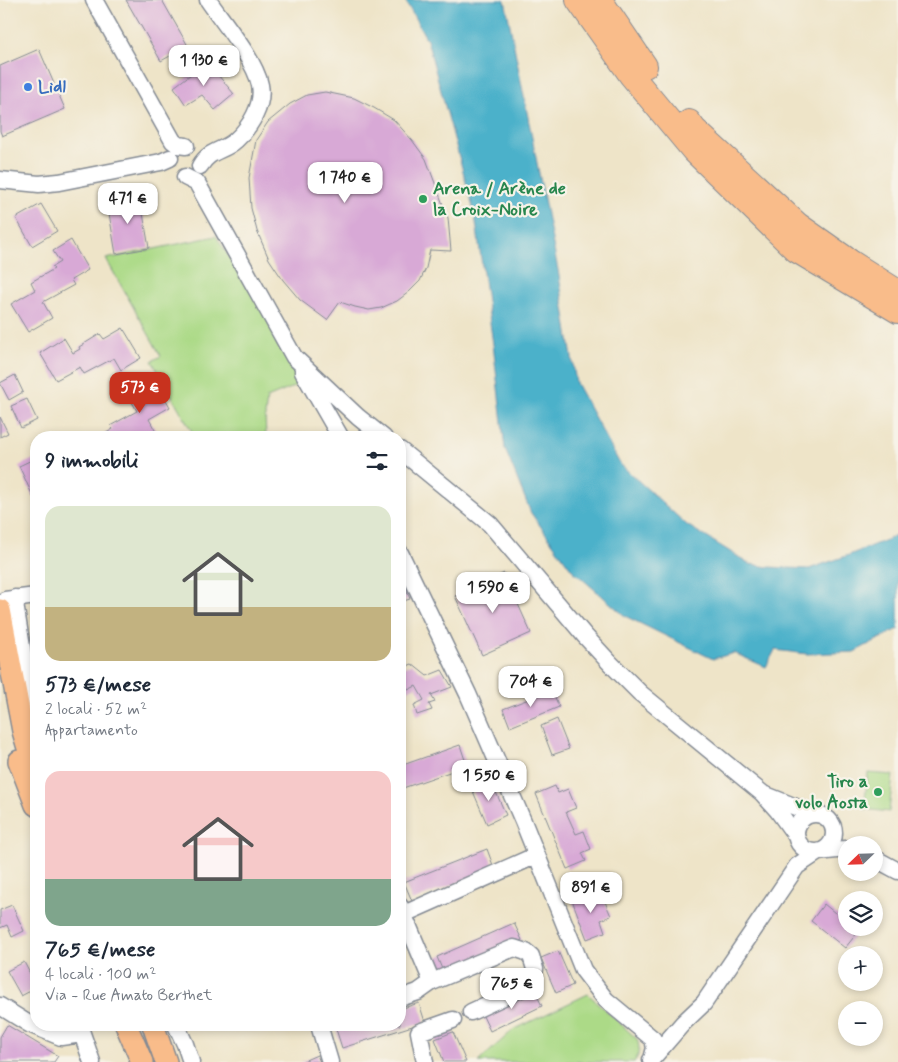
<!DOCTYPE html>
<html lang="it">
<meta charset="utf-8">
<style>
:root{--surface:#fff;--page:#f2f2f3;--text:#1f2937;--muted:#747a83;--accent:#c8321e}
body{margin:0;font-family:Mynerve,sans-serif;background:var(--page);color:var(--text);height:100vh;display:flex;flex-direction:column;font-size:19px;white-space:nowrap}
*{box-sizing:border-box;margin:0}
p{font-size:16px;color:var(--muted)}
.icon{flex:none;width:28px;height:28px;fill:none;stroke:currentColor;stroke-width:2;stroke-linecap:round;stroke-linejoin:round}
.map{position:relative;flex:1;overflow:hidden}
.sheet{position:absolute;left:30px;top:431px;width:376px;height:600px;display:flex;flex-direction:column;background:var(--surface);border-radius:20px;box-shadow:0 2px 8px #0003}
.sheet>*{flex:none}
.needle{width:32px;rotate:247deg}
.tools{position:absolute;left:838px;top:836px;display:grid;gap:10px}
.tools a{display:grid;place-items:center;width:45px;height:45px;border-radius:50%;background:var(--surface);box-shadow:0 2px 8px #0003;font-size:25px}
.price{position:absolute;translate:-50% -42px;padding:0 11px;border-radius:10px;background:#fff;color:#222;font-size:16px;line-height:32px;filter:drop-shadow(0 1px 2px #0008)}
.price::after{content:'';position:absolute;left:50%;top:30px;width:15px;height:11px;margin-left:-8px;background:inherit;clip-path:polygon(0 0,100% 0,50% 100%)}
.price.on{background:var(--accent);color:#fff}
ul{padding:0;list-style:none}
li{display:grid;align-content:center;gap:10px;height:265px;padding:0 15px}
li span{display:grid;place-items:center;height:155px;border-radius:15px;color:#555}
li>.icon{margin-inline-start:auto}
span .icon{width:90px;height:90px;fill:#fffc;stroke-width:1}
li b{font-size:21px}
h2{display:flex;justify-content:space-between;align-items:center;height:60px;padding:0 15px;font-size:21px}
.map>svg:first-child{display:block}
.green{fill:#acda87;stroke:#648472}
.water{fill:#4bb1ca;stroke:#337094}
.building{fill:#d8a9d6}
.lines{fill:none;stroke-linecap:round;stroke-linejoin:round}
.minor-casing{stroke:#848a93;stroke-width:19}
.major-casing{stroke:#848a93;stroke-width:24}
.highway-casing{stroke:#848a93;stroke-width:26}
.minor{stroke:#fff;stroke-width:16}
.major{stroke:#f9bc8a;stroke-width:21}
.highway{stroke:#f9bc8a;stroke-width:24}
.shop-dot{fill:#3f7fe0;stroke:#f7f3e8;stroke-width:2}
.leisure-dot{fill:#2e9e5b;stroke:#f7f3e8;stroke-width:2}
.labels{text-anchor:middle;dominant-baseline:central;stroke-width:4.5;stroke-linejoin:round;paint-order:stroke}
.shop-label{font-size:18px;font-weight:bold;fill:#366cbe;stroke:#f7f3e8;text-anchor:start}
.leisure-label{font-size:18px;font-weight:bold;fill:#27864d;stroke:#f7f3e8;text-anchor:start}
</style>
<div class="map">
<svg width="898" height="1062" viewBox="0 0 898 1062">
<rect width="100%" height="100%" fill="#f7f3e8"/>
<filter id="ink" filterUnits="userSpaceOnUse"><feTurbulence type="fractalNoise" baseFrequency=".02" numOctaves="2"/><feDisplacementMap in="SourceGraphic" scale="10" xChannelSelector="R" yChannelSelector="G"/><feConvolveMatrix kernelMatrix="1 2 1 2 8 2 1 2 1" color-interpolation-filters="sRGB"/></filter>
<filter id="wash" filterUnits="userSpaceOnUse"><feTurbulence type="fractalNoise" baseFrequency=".0096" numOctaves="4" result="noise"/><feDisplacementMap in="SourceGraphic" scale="20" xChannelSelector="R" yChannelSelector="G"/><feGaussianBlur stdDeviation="1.12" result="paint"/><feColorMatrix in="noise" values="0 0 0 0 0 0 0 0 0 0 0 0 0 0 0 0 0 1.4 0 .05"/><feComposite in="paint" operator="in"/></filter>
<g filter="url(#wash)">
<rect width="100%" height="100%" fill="#eee4c8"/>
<!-- green -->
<path class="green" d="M216,236L260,306L303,383L267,398L265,415L266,437H195L152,361L161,356L106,259Z
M868,773L893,775L889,812L864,809Z
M588,994L637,1039C640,1048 640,1054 634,1062H478L513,1030Z"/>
<!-- water -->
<path class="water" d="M405,0H505L558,270L576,383L620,464L687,525L750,564L768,567L809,569L849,555L898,535V629L854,652L807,654L775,650L766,667L734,653L713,659L625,616L572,570L531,513L505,449L493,344L475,215L427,40Z"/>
<g id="blocks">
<!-- building -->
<path class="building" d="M126,0H162L188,46L161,61Z
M39,49L65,109L2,136L0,131V66Z
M207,62L234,94L215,110L202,95L186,105L174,87Z
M325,92L354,98L374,108L394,120L412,140L426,159L448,218L451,251L430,250L426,268L420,281L409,292L397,301L381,308L369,310L355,307L340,302L327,320L300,300L283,280L269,259L257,231L251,208L249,178L256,140L268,122L290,104L307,95Z
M140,196L149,248L116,254L107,202Z
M41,204L57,231L32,246L16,218Z
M71,240L88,270L71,280L74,285L43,302L52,318L28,332L11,304L35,290L31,282L54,269L52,267L60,262L53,251Z
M123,328L141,358L121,370L114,358L84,374L80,367L56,380L40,353L64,338L73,353L80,349L79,347L100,334L104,339Z
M15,375L23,392L9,400L0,383Z
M155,380L170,407L149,419L156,432L145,438H98L113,429L110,426L137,411L128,395Z
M27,399L37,420L21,428L11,406Z
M0,417L8,433L0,437Z
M36,458V503L19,466Z
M400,572L410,599L400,602Z
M504,573L531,633L482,655L455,596Z
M412,664L427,676L442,670L452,687L431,695L435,702L429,704L432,710L417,715L414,705L424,700L416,686L408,690L400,671V669Z
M552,690L559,707L510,727L503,709Z
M557,719L569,749L552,755L541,726Z
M460,745L467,766L400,789V766Z
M491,781L506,815L487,824L472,789Z
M555,786L558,793L568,789L576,808L566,812L576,834L584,831L591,849L582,853L586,861L567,869L536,794Z
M487,849L494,868L412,901L404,882Z
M590,893L593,901L603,897L611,916L601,920L605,932L587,939L572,900Z
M824,904L846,922V928H853L858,932L845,948L811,921Z
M12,905L24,931L12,937L7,925L0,928V910Z
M514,923L522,940L444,974L437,957Z
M558,951L573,985L556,993L541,958Z
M24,962L36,985V988L21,996L7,971Z
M534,989L542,1006L490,1031L482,1014Z
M419,1003L425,1022L342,1048L336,1029L348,1025H400V1009Z
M7,1025L58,1056L54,1062H0V1037Z
M453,1032L466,1062H444L435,1039Z
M317,1055L320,1062H301Z"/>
</g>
</g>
<g filter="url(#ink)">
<use href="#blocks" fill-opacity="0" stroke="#848a93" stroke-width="1"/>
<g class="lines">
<!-- minor casing -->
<g class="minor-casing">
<path id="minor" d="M94,0L173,141L178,145L186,146
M200,166C210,149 223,152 236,140C250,127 264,105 260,85C255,60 223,22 208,0
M185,177L197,183L294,357L358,417L384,438
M0,180L39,184L59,182L161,162L170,158
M303,372L341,438
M400,450L490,524L585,636L610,663L640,693L762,793L778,811L796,836
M400,553L468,694L523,821L583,970L606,1000L653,1039L655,1048L652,1059
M15,598L16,610L33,716L36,727
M5,600L36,596
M766,795L813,814
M796 833a19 19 0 1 1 38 0a19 19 0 1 1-38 0Z
M874,858L898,871
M400,906L432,982
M404,914L537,855
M400,998L418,992L432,982L514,948L526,952L531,956L535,969L532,981L527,986L471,1012
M0,1006L29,1024L61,1037L82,1034
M79,1025L92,1062
M176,1025L185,1044L191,1062
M319,1025L330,1062
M651,1060L683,1023L704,1003L797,866L818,852L846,849
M425,1062L419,1032L453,1020"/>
</g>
<!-- major casing -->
<g class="major-casing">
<path id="major" d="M0,610L23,731L36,775
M19,761L36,805
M126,1025L142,1062
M153,1025L166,1062"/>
</g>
<!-- highway casing -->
<g class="highway-casing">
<path id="highway" d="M578,0L631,75L694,151L796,250L898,311
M600,0L645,66
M689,122L694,129L798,225L852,263L898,292"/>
</g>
<!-- minor -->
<use href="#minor" class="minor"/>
<!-- major -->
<use href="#major" class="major"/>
<!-- highway -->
<use href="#highway" class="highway"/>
</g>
</g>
<!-- markers -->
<circle class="shop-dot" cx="28" cy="87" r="5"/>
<g class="leisure-dot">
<circle cx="423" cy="199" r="5"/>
<circle cx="878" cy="792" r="5"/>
</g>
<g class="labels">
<!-- shop labels -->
<g class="shop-label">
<text x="38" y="87">Lidl</text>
</g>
<!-- leisure labels -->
<g class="leisure-label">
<text x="433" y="189">Arena / Arène de<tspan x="433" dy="21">la Croix-Noire</tspan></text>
<text x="868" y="782" text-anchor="end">Tiro a<tspan x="868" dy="21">volo Aosta</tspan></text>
</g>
</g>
</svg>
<div class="tools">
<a><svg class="needle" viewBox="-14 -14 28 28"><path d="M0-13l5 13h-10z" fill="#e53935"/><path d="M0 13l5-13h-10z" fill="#747a83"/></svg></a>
<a><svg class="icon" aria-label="layers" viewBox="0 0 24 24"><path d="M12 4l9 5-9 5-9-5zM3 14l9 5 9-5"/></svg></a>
<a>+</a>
<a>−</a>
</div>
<b class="price" style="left:204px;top:87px">1 130 €</b>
<b class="price" style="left:345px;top:204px">1 740 €</b>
<b class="price" style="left:128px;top:225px">471 €</b>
<b class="price on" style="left:140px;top:414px">573 €</b>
<b class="price" style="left:493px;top:614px">1 590 €</b>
<b class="price" style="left:531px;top:708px">704 €</b>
<b class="price" style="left:489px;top:802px">1 550 €</b>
<b class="price" style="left:591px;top:914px">891 €</b>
<b class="price" style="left:512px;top:1010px">765 €</b>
<section class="sheet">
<h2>9 immobili<svg class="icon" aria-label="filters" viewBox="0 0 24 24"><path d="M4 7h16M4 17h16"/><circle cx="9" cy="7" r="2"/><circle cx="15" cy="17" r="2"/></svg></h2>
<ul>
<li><span style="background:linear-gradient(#dfe7d0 65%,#c2b280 0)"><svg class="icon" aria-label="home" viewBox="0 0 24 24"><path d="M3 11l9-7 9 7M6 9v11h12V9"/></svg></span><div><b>573 €/mese</b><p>2 locali · 52 m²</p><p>Appartamento</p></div></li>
<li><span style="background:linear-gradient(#f6c9c9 70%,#7fa58c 0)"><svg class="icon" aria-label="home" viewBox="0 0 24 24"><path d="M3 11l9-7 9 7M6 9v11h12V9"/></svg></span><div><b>765 €/mese</b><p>4 locali · 100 m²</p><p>Via - Rue Amato Berthet</p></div></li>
</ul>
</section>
</div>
